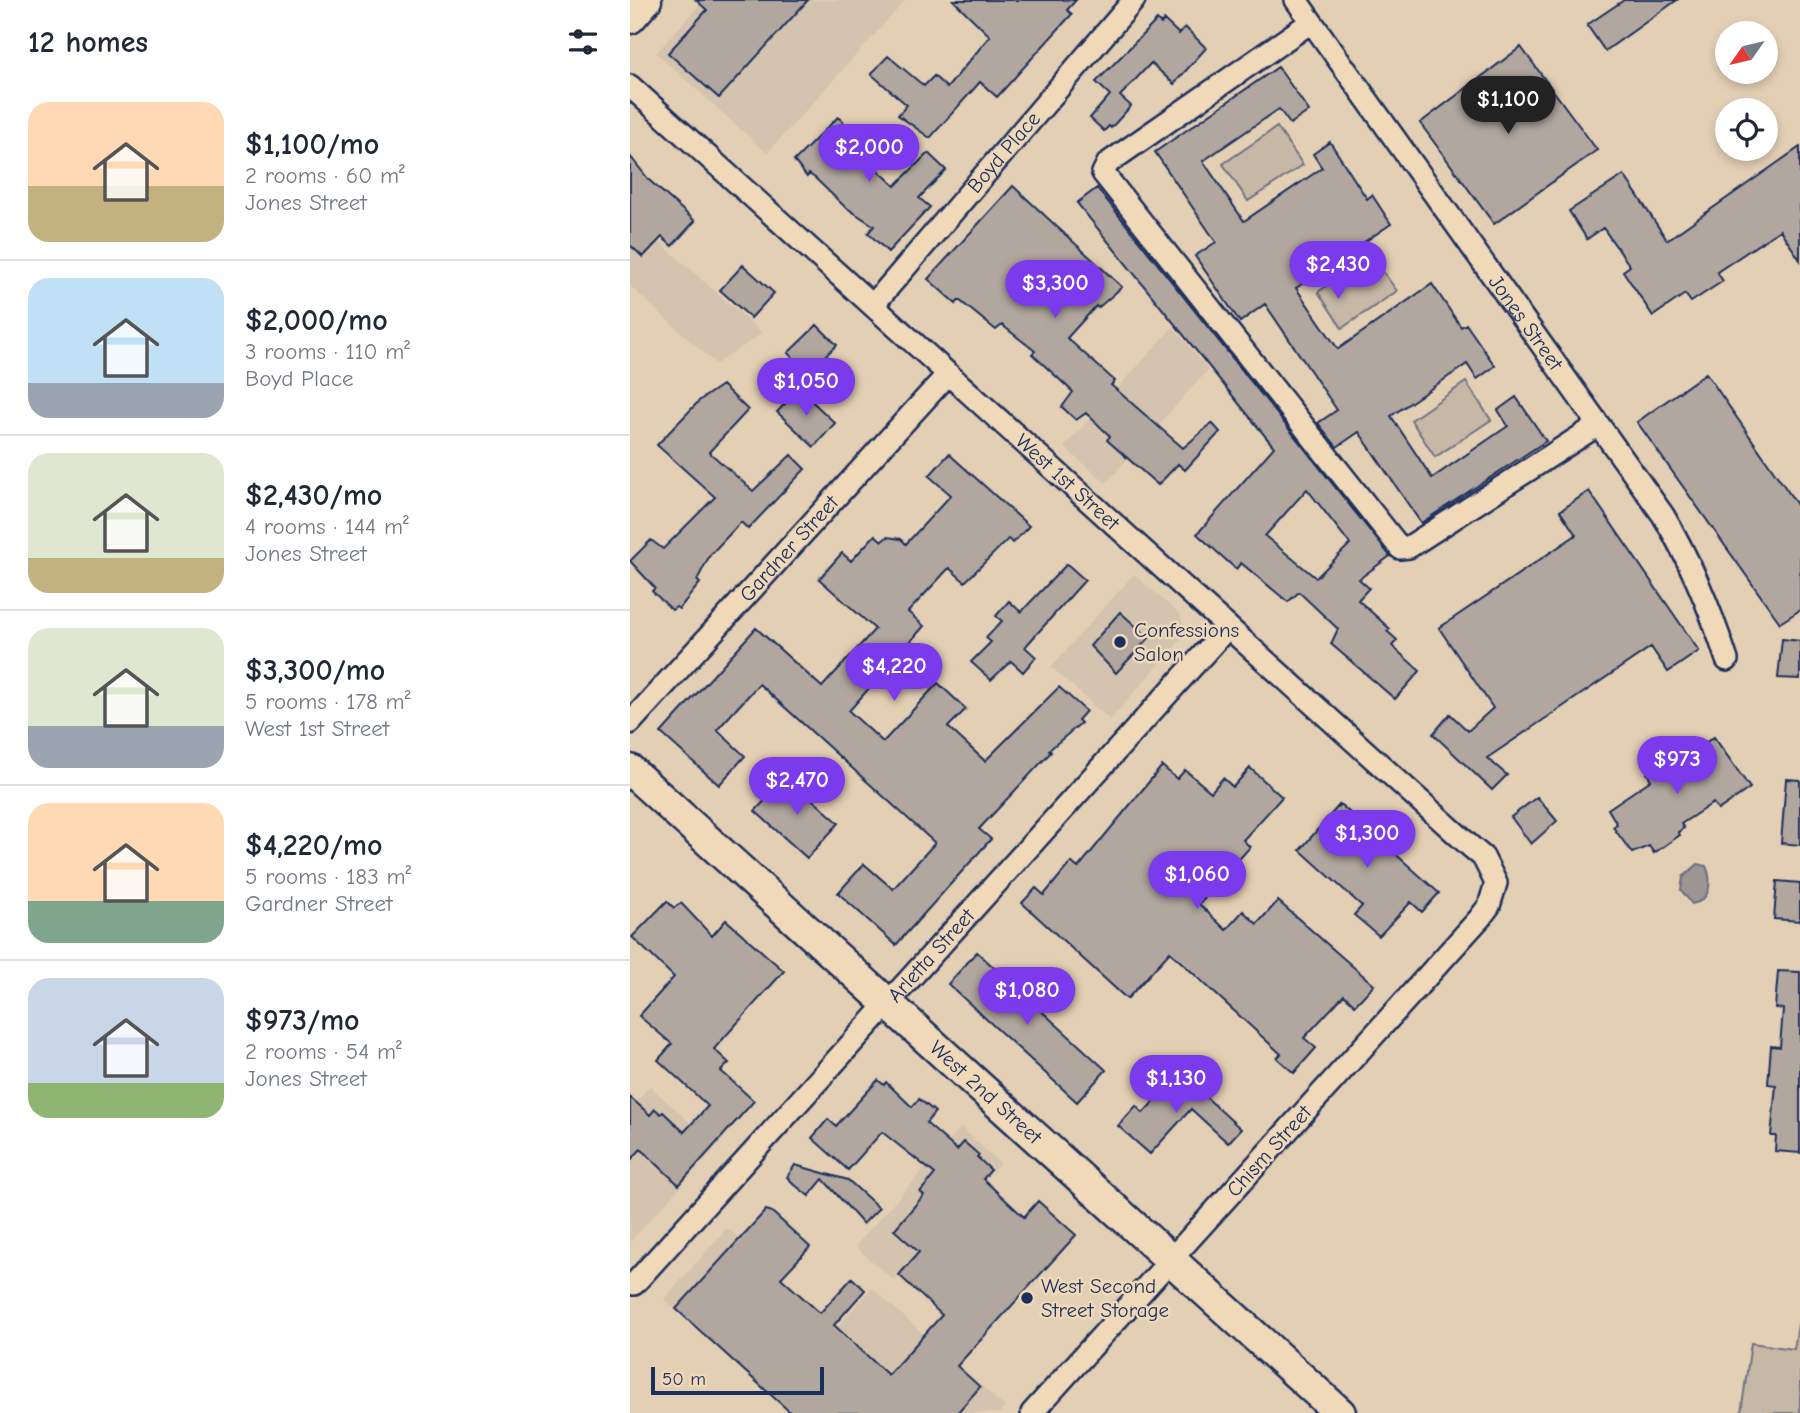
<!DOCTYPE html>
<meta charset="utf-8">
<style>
:root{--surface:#fff;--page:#f2f2f3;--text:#1f2937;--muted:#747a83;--line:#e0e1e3;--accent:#7c3aed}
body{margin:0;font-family:"Comic Neue",sans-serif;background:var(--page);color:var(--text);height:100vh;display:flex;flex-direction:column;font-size:26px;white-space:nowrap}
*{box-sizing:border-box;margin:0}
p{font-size:23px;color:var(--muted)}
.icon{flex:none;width:38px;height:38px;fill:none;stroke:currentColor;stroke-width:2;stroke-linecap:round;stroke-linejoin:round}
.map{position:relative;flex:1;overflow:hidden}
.drawer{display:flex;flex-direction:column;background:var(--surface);width:630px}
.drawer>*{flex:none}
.needle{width:46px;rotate:236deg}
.controls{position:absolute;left:1085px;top:21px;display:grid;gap:14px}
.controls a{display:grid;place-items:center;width:63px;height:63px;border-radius:50%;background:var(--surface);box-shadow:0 4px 10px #0003;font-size:35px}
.scale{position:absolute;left:21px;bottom:18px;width:173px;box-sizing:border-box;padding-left:7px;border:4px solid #1b2f5e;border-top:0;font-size:19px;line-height:24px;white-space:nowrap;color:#1b2f5e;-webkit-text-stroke:5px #f0d9b9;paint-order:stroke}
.price{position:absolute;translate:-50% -60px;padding:0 16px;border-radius:24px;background:var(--accent);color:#fff;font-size:23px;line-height:46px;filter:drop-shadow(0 2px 4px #0008)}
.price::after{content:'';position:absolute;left:50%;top:42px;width:21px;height:16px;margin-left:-10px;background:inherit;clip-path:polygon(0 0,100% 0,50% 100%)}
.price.active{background:#222;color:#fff}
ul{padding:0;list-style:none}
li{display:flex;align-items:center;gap:21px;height:175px;padding:0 28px}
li+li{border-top:2px solid var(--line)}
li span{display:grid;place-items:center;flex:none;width:196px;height:140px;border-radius:21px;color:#555}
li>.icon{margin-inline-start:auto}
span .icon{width:84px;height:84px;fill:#fffc;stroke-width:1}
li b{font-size:30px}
h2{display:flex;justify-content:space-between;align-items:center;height:84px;padding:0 28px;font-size:30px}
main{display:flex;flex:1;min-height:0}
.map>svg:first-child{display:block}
.built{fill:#d4c3ae}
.green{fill:#c6b7a7;stroke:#707382;stroke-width:2}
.water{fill:#9c9695;stroke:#686d7f;stroke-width:2}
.building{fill:#b1a79f;stroke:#1b2f5e;stroke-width:2;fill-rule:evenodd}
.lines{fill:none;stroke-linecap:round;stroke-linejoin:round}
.street-casing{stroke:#1b2f5e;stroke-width:26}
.secondary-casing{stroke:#1b2f5e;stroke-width:35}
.street{stroke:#f0d9b9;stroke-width:21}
.secondary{stroke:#f0d9b9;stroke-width:30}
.poi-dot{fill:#1b2f5e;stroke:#f0d9b9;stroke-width:2.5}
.labels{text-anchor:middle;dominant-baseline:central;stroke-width:5;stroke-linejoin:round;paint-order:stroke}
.street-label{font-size:21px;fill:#1b2f5e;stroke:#f0d9b9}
.poi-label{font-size:21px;fill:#1b2f5e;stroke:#f0d9b9;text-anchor:start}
</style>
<main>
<section class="drawer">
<h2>12 homes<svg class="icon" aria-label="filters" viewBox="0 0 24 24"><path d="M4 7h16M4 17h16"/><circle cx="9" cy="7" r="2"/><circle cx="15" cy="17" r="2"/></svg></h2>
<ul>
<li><span style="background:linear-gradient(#ffd9b3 60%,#c2b280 0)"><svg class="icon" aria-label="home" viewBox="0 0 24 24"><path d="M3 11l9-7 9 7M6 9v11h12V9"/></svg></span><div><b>$1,100/mo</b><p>2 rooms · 60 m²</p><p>Jones Street</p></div></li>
<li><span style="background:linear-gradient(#bfe0f5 75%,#9aa5b1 0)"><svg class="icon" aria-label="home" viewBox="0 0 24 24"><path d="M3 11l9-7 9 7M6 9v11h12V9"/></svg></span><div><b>$2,000/mo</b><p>3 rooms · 110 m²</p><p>Boyd Place</p></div></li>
<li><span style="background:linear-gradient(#dfe7d0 75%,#c2b280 0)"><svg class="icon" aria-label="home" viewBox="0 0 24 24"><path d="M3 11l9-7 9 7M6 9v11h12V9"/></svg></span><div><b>$2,430/mo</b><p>4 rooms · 144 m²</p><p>Jones Street</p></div></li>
<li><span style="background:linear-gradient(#dfe7d0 70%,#9aa5b1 0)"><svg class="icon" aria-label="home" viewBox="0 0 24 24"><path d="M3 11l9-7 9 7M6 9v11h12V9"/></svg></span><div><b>$3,300/mo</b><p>5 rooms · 178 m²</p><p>West 1st Street</p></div></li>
<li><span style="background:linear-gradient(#ffd9b3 70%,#7fa58c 0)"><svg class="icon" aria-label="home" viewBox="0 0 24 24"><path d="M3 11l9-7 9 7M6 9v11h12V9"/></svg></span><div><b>$4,220/mo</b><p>5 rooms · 183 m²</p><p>Gardner Street</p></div></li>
<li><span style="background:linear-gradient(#c9d6e8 75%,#8fb573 0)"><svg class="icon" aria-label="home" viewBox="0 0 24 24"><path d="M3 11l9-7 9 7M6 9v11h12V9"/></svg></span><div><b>$973/mo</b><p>2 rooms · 54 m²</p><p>Jones Street</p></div></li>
</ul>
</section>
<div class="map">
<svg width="1170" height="1413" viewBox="0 0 1170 1413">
<rect width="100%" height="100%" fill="#e3cfb4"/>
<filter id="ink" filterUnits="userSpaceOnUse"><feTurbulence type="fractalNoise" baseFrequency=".0143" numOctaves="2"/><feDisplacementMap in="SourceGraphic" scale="14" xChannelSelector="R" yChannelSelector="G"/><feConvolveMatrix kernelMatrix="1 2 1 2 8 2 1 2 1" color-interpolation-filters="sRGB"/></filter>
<g filter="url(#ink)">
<!-- built -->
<path class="built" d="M74,0H276L137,153L26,53Z
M0,216L132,333L86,364L0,286Z
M543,327L578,370L476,483L434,447Z
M504,574L549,614L555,628L554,636L480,720L421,667Z
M20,1086L86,1147L0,1242V1109Z
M331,1128L370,1163L264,1281L225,1246Z
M97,1228L207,1327L242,1288L375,1407L370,1413H160L34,1299Z"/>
<!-- green -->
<path class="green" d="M647,127L673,165L618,201L593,164Z
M741,255L767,291L712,328L688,292Z
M836,382L861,420L805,457L781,420Z
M1170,1313V1413H1111L1121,1343L1164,1349Z"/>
<!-- water -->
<path class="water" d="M1068,864L1076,866C1083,882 1080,901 1062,904L1051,890L1053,877Z"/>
<!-- building -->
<path class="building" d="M66,0H178L89,98L38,53L77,10Z
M323,0H446L437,10L442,14L367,97L350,82L300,138L268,115L277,105L241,74L258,56L294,86L304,76L317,88L360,36Z
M994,0H1047L975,51L957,25Z
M527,20L531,24L534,20L549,34L555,27L576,48L544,84L521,63L490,96L501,106L481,128L479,126L474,131L460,118L480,95L466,82Z
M891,47L967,150L864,224L790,123Z
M648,67L679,111L660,124L649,109L573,161L614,221L692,168L683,154L700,142L737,199L742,195L761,224L666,288L708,349L802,284L831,327L836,324L865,366L847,379L837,364L761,416L802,478L878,426L868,410L886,397L916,441L791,523L729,432L707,447L688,423L707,410L635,304L610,322L565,256L586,242L525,152Z
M208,117L224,132L217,141L265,186L298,153L316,170L289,198L300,207L258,252L238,233L244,226L214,206L185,178L179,174L177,177L164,161Z
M1170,147V260L1150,230L1087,272L1093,281L1061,302L1055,294L1023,316L993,271L1000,266L973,228L957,239L939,211L994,175L1037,240Z
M0,156L19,180L65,221L42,246L32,237L13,257L0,245Z
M383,186L492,287L468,308L466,306L437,338L485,381L481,385L553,448L582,423L590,432L555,470L548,464L528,485L477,440L480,436L456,413L446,420L432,407L443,392L402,354L405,351L372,325L366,330L329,300L326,304L298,279Z
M467,188L760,556L729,579L739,588L728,600L760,629L757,631L767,640L762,646L790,671L765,699L701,644L708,629L669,592L658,602L611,563L606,569L567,534L644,447L447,203ZM677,489L720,544L686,578L635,536Z
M113,265L144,293L121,318L90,290Z
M187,325L207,345L177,373L158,353Z
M1076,373L1170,509V610L1150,623L1007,422Z
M92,385L118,410L79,452L123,491L161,455L175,469L118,529L111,522L80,555L67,580L70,583L49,609L46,607L42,610L22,591L25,588L0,561L21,540L33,549L85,497L27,445L70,400Z
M169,389L205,423L184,447L147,412Z
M319,454L399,526L383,543L378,539L335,582L319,568L278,612L294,626L219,711L253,742L308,683L336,709L318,727L355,761L429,687L456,711L448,720L451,723L419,750L421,752L349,829L361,839L266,945L208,893L234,864L263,889L305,843L129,684L87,730L115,756L89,785L31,733L126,628L192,687L245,629L189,579L212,553L221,561L245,535L252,541L257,537L271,539L276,544L321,495L299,476Z
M959,491L1069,651L1038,672L1021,647L857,758L877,775L862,790L803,734L820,714L838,731L863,708L809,628L946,535L930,511Z
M437,564L455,580L395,647L406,657L393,672L381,661L361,680L341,662L361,642L356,638L372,621L366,616L379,601L391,612Z
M490,612L519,638L486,673L460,646Z
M1152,639L1170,641V679L1148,678Z
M1084,737L1120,788L1088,810L1083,803L1051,824L1054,828L1048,832L1050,835L1024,853L1019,846L1002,853L983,827L987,824L978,809L1021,780L1017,773L1049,751L1053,758Z
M532,766L547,779L555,770L581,792L593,778L603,787L620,768L652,797L613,840L620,847L569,904L596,930L613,911L627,924L648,901L744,985L725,1005L714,995L674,1038L686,1048L664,1073L647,1058L651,1054L540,952L497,999L392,903L406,888L414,895L441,862L448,868Z
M157,777L209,823L177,858L125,811Z
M1156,779L1170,780V845L1151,843Z
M907,797L927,821L901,844L881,817Z
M710,804L809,893L792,912L781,902L749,936L724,915L732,906L670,850Z
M1147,881L1170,883V921L1144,919Z
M37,901L44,908L51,903L82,936L96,920L154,971L84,1049L99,1063L91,1071L124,1101L49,1185L11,1149L0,1161V1097L20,1115L25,1109L31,1114L33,1112L54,1132L78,1106L28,1060L42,1044L9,1016L44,977L2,937Z
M347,952L476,1070L447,1102L318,984Z
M1148,971L1170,972V1153L1145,1151L1146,1136H1141L1146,1085L1138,1084L1141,1046L1150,1047L1153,1009L1145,1008Z
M556,1071L570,1083L566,1088L611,1129L598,1143L561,1109L520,1154L488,1126L506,1106L513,1113L547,1077L549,1079Z
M248,1080L254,1085L256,1082L282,1107L289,1099L305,1112L296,1123L327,1150L334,1142L349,1155L347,1157L361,1170L353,1179L394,1217L408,1201L446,1235L327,1366L350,1387L327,1413H161L46,1309L136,1210L142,1212L180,1247L151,1278L190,1313L222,1278L235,1290L204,1325L258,1375L312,1315L269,1275L289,1252L264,1230L294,1195L290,1192L305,1174L252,1132L218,1170L182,1138L198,1119L206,1126Z
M165,1165L218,1180L249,1208L233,1224L193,1179L179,1196L165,1185L157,1177Z"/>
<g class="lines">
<!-- street casing -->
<g class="street-casing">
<g id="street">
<path id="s1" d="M666,0L1033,515C1061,562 1080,608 1097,660"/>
<path d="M681,22L478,163L473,173L770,548L779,547L968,425"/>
<path id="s2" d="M0,86L840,846L853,857L866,883L859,906L849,919L402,1413"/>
<path id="s3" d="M243,305L504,0"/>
<path id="s4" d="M0,723L318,374"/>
<path id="s5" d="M4,1284L598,627"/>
</g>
</g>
<!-- secondary casing -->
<g class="secondary-casing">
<g id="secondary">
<path d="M0,18L16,0"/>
<path id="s6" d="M0,770L710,1413"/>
</g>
</g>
<!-- street -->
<use href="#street" class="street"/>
<!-- secondary -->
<use href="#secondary" class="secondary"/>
</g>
</g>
<!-- markers -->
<g class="poi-dot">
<circle cx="490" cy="642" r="7"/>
<circle cx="397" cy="1298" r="7"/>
</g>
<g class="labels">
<!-- street labels -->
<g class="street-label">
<text stroke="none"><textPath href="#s3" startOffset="201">Boyd Place</textPath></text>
<text stroke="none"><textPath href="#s1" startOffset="396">Jones Street</textPath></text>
<text stroke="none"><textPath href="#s2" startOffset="590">West 1st Street</textPath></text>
<text stroke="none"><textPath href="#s4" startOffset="236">Gardner Street</textPath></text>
<text stroke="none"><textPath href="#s5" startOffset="443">Arletta Street</textPath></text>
<text stroke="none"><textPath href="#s6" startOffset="480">West 2nd Street</textPath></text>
<text transform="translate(639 1151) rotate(-48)">Chism Street</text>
</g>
<!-- poi labels -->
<g class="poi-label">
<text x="504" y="630">Confessions<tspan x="504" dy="24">Salon</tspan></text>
<text x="411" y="1286">West Second<tspan x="411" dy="24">Street Storage</tspan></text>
</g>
</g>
</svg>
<div class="controls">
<a><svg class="needle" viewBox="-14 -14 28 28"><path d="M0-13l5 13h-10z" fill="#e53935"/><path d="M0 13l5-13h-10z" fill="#747a83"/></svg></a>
<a><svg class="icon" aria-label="locate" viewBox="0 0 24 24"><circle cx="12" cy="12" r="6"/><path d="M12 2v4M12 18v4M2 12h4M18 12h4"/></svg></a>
</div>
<div class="scale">50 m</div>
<b class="price active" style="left:878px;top:136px">$1,100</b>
<b class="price" style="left:239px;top:184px">$2,000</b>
<b class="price" style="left:708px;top:301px">$2,430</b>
<b class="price" style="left:425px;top:320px">$3,300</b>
<b class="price" style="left:176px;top:418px">$1,050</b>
<b class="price" style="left:264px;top:703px">$4,220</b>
<b class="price" style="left:1047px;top:796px">$973</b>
<b class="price" style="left:167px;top:817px">$2,470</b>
<b class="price" style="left:737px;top:870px">$1,300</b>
<b class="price" style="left:567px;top:911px">$1,060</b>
<b class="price" style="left:397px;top:1027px">$1,080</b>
<b class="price" style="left:546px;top:1115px">$1,130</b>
</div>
</main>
